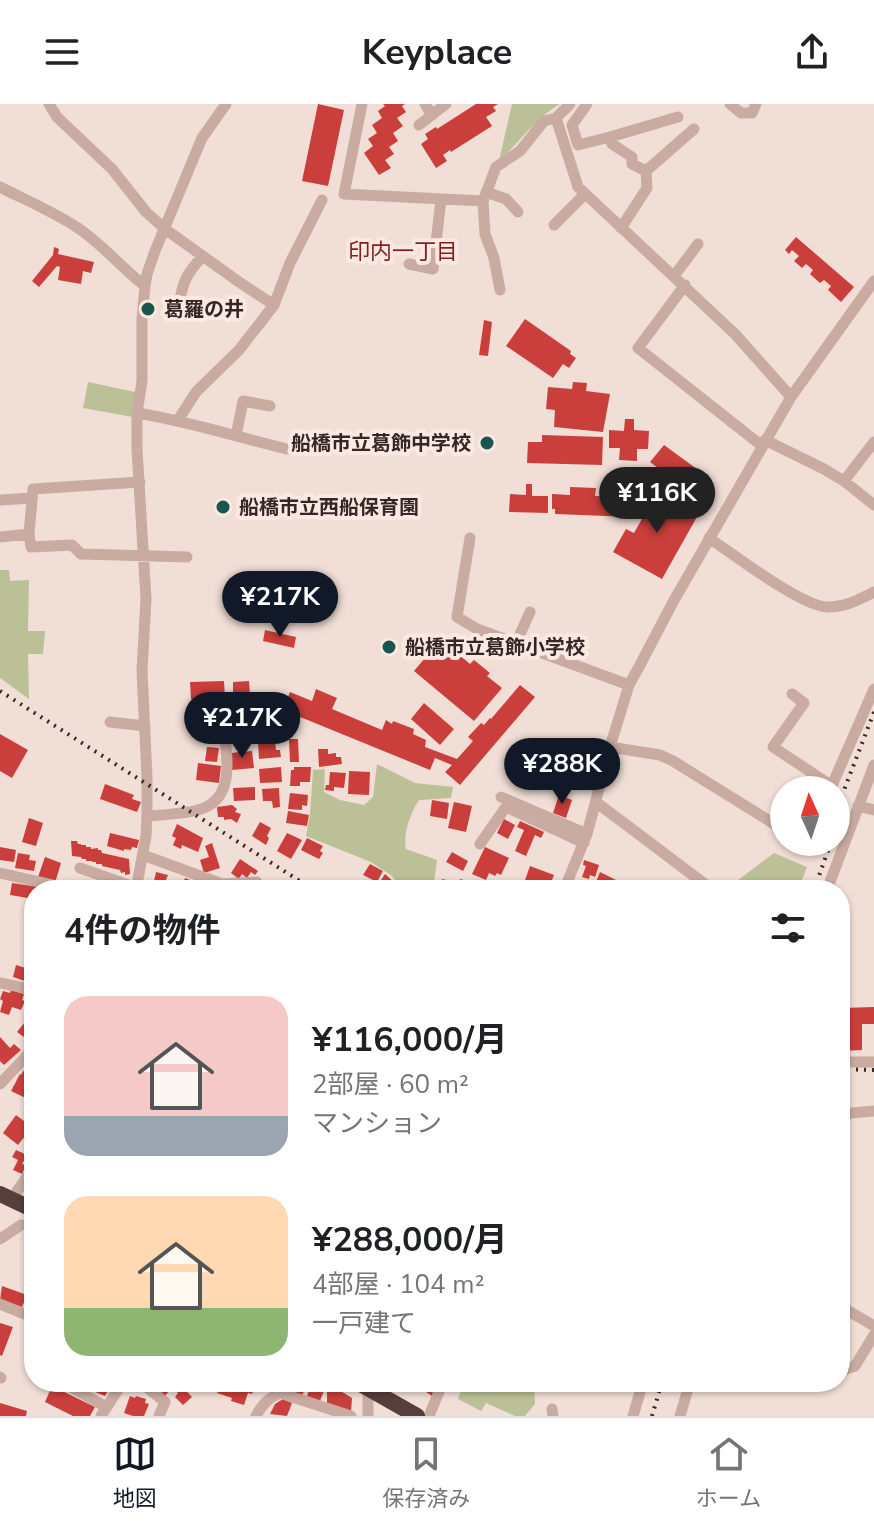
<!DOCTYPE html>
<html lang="ja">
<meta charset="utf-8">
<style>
:root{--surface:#fff;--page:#f6f6f6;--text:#202124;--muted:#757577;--line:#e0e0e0;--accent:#111827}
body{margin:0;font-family:"Nunito Sans","Noto Sans JP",sans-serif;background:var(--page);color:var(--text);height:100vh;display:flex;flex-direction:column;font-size:30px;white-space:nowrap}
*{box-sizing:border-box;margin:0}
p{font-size:26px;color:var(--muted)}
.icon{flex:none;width:44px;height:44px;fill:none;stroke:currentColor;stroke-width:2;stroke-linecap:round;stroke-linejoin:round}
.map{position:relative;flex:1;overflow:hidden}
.side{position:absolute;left:24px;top:776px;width:826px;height:512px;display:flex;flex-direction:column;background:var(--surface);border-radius:32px;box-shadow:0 2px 6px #0004}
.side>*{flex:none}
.needle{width:52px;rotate:357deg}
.controls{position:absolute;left:770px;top:672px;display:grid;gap:16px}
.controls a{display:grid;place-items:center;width:80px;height:80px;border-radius:50%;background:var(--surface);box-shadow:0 2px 6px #0004;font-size:40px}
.price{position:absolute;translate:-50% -68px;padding:0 18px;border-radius:28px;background:var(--accent);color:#fff;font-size:26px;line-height:52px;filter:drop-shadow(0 2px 4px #0008)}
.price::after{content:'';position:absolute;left:50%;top:48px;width:24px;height:18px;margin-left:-12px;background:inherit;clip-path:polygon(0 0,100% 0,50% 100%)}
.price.on{background:#222;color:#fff}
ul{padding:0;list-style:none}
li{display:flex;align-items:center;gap:24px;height:200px;padding:0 40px}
li span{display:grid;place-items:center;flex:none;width:224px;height:160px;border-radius:24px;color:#555}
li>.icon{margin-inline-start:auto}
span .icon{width:96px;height:96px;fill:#fffc;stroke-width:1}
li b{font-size:34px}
h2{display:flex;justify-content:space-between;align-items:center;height:96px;padding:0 40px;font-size:34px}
header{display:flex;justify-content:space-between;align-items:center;height:104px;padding:0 40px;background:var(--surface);font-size:36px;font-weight:700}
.tab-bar{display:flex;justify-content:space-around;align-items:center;height:112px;border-top:2px solid var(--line);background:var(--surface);font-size:22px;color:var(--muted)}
.tab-bar a{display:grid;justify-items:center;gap:4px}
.tab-bar .on{color:var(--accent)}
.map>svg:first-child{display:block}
.green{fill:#bbc096}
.building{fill:#ca3f3b}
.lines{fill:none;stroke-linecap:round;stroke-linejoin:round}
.minor{stroke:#c9aba2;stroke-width:11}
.highway{stroke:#553e3b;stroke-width:16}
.rail{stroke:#332624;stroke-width:4;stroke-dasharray:2 6;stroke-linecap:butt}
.poi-dot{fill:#19564d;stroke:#f9e9e2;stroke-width:3}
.labels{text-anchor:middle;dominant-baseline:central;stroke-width:8;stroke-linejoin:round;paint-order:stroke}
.poi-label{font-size:20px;font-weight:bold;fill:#332624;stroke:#f9e9e2;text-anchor:start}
.neighbourhood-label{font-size:22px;fill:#851e1b;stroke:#f9e9e2}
</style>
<header><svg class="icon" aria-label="menu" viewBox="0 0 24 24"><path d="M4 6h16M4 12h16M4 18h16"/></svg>Keyplace<svg class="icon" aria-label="share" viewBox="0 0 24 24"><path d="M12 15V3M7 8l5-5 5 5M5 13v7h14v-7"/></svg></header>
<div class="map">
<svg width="874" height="1312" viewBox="0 0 874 1312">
<rect width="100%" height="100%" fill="#f1ded6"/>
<!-- green -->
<path class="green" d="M512,0H560C535,14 520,38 499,57Z
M88,278L135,288L133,313L83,304Z
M0,466H9L10,477L29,476L28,527H45L43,550H28L29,595L0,574Z
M377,660L415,679L453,683L451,694L419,696C410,710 403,729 406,745L437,756L433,786C414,786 404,789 392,772L371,758L306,732L310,711L313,666L325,665L324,688L340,696L364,701L373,693Z
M774,749L807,763L798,786H725Z
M447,1278H534L535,1300L525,1312H515L486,1299L481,1307L458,1295L461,1287L446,1280Z"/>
<!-- building -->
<path class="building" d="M318,0L344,6L328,82L302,77Z
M383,0H405L402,2L406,8L397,14L403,22L393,29L398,37L389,43L394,50L385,56L391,64L379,71L364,49L373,42L368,35L377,29L372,21L382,14L378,7L385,2Z
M476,0H498L493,3L496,7L486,13L492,22L451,48L450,46L443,51L447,57L436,64L421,40L428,35L425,30L436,23L437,25Z
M796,133L854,183L841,198L828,186L831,182L824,176L820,179L810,170L813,166L806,160L802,164L794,157L799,152L792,146L789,150L785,146Z
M54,143L59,145L58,150L94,158L91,169L83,167L81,180L58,176L60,163L57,162L39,183L32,177L53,151Z
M525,215L571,247L570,250L576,254L569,264L563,260L553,274L506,242Z
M484,216L492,218L488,252L479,251Z
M573,278L587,279L586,287L610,290L603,328L554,323L555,306L546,305L548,283L572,285Z
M625,315H634V326L649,327L648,345H637V357L619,356L620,344H609V326L624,327Z
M542,331L603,333L602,361L527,359L528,338H542Z
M664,341L712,376L698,394L650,358Z
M526,380H532V392H548V409L509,408L510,390L526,391Z
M570,383L596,384L595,392L633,394L632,413L555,410V405H552V390L570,391Z
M660,383L671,389L668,395L698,411L662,475L613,448L626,425L634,429Z
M265,526L296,533L294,544L263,537Z
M441,535L470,560L474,556L490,569L487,572L502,584L474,617L414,567Z
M224,577L225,594L191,595L190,578Z
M249,577L250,592L233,593V578Z
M520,581L535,593L460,681L445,668L452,661L435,654L430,666L283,606L290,588L312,597L316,585L337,594L332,605L382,626L386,616L392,620L393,617L414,625L413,630L426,636L425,643L457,655L473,637L468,633L481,619L484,621L490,614L491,615Z
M424,599L454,625L440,641L411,615Z
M250,619L252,634L233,637L231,622Z
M0,630L28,646L12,674L0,667Z
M289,635H298L299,658H290Z
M275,638L276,646H280L281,653L259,655L258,639Z
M207,643L219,644L217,658L205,657Z
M541,643L565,657L560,666L556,663L551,672L549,670L541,683L524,673Z
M318,645H328V650L336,649V653H341L342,660L319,663Z
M252,647L254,664L232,666L230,649Z
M198,659L221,662L219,679L196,676Z
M281,663L282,678L260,679L259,665Z
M294,663H311L310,678H300V682H290L291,666H294Z
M349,667L370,668L369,691L348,690Z
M330,668L346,669L344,684L334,683V687L325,686L326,681H329Z
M105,680L134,691L132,695L141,698L137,708L100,695Z
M255,683V696L234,697L233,684Z
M279,684L280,703L273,704L272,697H263L262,685Z
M290,689L308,691L307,702L302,701V706L288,705Z
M559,691L572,696L566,714L553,709Z
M432,696L449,699L447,715L430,712Z
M454,698L472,702L466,728L448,724Z
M232,701L237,705L235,708L241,710L237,719L231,715L224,716V713H218L217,703Z
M288,707L309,711L307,722L286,719Z
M29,714L43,719L36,742L22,738Z
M504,715L515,721L508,735L497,729Z
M520,717L544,728L541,734L535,731L526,752L515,747L524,726L517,723Z
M260,718L271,724L267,732L269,734L266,741L252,732Z
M177,720L203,734L198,748L182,741L181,745L173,741L176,734L172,732Z
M110,729L139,736L137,744L132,743L131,746L124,745V747L107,742Z
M287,729L302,736L291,755L277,747Z
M307,734L323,742L320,747L323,749L319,755L301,746Z
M71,737H77L78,740H81V741H86V743H91V745L98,744V746H101L102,749L129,755L130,770L125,771V768L121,769L120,766L102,762V760H96V758H92V757H86V755H82L81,753L72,752Z
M212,739L220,764L204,769L200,756L209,753L205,742Z
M0,743L16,746L14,758L0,756Z
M485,743L509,754L501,771L497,769L495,772L489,769L486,776L472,770Z
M452,748L468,757L463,767L446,758Z
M18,749L30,751L29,756L36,757L34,767L15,764Z
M45,753L61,759L55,779L38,773Z
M240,755L258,767L255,771L251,768L247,774L242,770L239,775L231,769Z
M584,756L599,761L595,773L590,771L589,775L582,773L586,762L583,761Z
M370,760L383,767L377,778L363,771Z
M530,762L554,771L548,786H542L524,779Z
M156,768L168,771L166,776L170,777L168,786H152Z
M600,768L616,776L611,785L596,778Z
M385,770L395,779L390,786H378L376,784Z
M185,774L203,781L201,786H186L181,784Z
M442,775L459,779L460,775L474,779L472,785L470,786H439Z
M12,779L39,783L38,786H34V795L10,791Z
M16,861L32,866L28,878L13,873Z
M11,886L24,890L22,896L25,897L21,906L12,903L9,911L0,908L3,897L0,895L3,887L10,889Z
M874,903V920H862V946L840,947V904Z
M25,918L34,925V934L31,938L17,928Z
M0,933L10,944L14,940L21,946L4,961L0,957Z
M31,963L34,965V998L11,987L20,970L21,971L23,967L28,969Z
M16,1011L32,1023L18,1041L3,1029Z
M16,1046L27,1051L22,1060L26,1061L22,1070L13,1066L18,1056L12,1053Z
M2,1182L27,1191L22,1203L0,1196Z
M0,1219L13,1223L2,1252L0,1251Z
M86,1278H110L108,1282L110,1283L105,1292L85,1284Z
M147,1278H176L165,1292Z
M198,1278H236L254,1285L252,1290L248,1289L244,1301L231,1297L232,1294L217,1289L219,1286Z
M288,1278H308L302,1292L286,1285Z
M312,1278L327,1279L320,1297L307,1292Z
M411,1278H436L432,1292Z
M179,1279L192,1293L183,1301L175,1293L178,1289L175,1286Z
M331,1281L352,1294L351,1308L327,1299V1288Z
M52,1282L95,1303L90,1312H73L45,1298Z
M130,1292L135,1294L136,1292L146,1295L145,1299L149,1300L144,1312H133L124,1309Z
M283,1295L292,1299L287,1312L270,1310L275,1300Z
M0,1299L27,1307L26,1312H0Z"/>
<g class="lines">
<!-- minor -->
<path class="minor" d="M49,0L57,13L112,65L146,108L165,125L239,178L274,201
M362,0L344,90L483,97L496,63L520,47L544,17L556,14L570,0
M425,0L432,11
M587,0L572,21L578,41L610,33L612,40L632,53V60L646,67L647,84L621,124
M730,0L741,9H752L756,0
M556,14L578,83L735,230L791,293
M419,21L446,0
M610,33L678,13
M646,67L694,25
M0,83C26,96 54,108 78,124C102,140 122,164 145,182
M486,88L506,95L518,108
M483,97L485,130L494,154L500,186
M554,121L585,90
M409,160L433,165L441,95
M674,172L698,140
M685,181L638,244L762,342
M179,200C183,177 187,169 203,152
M137,309C188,317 237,333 287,345
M178,316L196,288L239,246L274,201L290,159L322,96
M236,332L243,297L270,302
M765,336L824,365L844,377L874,401
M844,377L874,338
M140,378L33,385L29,430L31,443L72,441L81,450L187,453
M0,396L32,394
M0,433L29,430
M470,434L457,513L477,525L629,581
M709,434C733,450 801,502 827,503C846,503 858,496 874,488
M516,539L530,508
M792,590L804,599L773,643L832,682
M110,618L145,622
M610,643L660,651L673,657L784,726
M830,686L874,585
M501,693L587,730
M596,698L710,784
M858,702L874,706
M147,712C164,711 182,710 198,706C240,695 225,644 222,611
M480,740L506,703L584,739
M143,751L222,780L257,778
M80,764L137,784
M0,769L62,783L63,786
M136,786L146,732L147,712V673L142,567L146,495L137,345V309L142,277V215L145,182L147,170L155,147L202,34L226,0
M564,786L587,730L610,643L629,581L640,561L673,498L791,293L874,177
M827,786L874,661
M0,879L34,886
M840,958H874
M0,980L34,944
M840,1010L874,1007
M17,1087L27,1073
M0,1135L21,1121
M0,1200L34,1214
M840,1202L874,1222
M840,1261L846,1265L855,1262L874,1231
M0,1273L1,1274
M62,1278L106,1303
M140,1278L165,1298L159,1312
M280,1289L351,1312
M552,1305L553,1312
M101,1312L123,1278
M256,1312C262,1301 268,1294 280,1289L285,1278
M368,1312V1279
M429,1312L443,1278
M633,1312L643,1278
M680,1312L690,1278"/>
<!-- highway -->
<path class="highway" d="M0,1090L34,1106
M357,1278L417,1312"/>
<!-- rail -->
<path class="rail" d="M0,587L314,786
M836,707L874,608
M836,724L846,697
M814,786L831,738
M840,965L874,966
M652,1312L662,1278"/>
</g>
<!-- markers -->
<g class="poi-dot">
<circle cx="148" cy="205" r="8"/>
<circle cx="487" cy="339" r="8"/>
<circle cx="223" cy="403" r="8"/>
<circle cx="389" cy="543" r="8"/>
</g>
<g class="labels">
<!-- poi labels -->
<g class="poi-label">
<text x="164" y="205">葛羅の井</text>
<text x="471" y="339" text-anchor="end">船橋市立葛飾中学校</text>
<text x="239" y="403">船橋市立西船保育園</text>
<text x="405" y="543">船橋市立葛飾小学校</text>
</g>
<!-- neighbourhood labels -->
<g class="neighbourhood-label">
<text x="403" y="148">印内一丁目</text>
</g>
</g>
</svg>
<div class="controls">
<a><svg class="needle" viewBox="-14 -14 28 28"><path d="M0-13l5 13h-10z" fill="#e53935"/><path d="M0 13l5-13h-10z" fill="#757577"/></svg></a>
</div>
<b class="price on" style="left:657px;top:431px">¥116K</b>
<b class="price" style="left:280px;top:535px">¥217K</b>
<b class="price" style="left:242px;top:656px">¥217K</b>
<b class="price" style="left:562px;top:702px">¥288K</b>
<section class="side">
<h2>4件の物件<svg class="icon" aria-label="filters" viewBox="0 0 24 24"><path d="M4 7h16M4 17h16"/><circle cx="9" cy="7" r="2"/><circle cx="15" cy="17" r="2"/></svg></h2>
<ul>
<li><span style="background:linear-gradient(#f6c9c9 75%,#9aa5b1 0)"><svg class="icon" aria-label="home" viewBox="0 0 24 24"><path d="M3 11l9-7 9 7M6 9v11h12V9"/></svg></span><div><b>¥116,000/月</b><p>2部屋 · 60 m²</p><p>マンション</p></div></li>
<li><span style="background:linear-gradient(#ffd9b3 70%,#8fb573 0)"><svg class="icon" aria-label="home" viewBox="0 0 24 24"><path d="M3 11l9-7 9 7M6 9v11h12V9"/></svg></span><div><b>¥288,000/月</b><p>4部屋 · 104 m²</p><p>一戸建て</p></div></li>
</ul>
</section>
</div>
<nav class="tab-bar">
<a class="on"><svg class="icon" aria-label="map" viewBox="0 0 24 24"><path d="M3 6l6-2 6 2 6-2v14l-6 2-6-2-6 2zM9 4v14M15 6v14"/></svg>地図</a>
<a><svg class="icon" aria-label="saved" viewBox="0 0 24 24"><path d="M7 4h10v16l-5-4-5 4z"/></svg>保存済み</a>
<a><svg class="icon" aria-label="home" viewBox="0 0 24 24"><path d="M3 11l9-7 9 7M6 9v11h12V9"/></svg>ホーム</a>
</nav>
